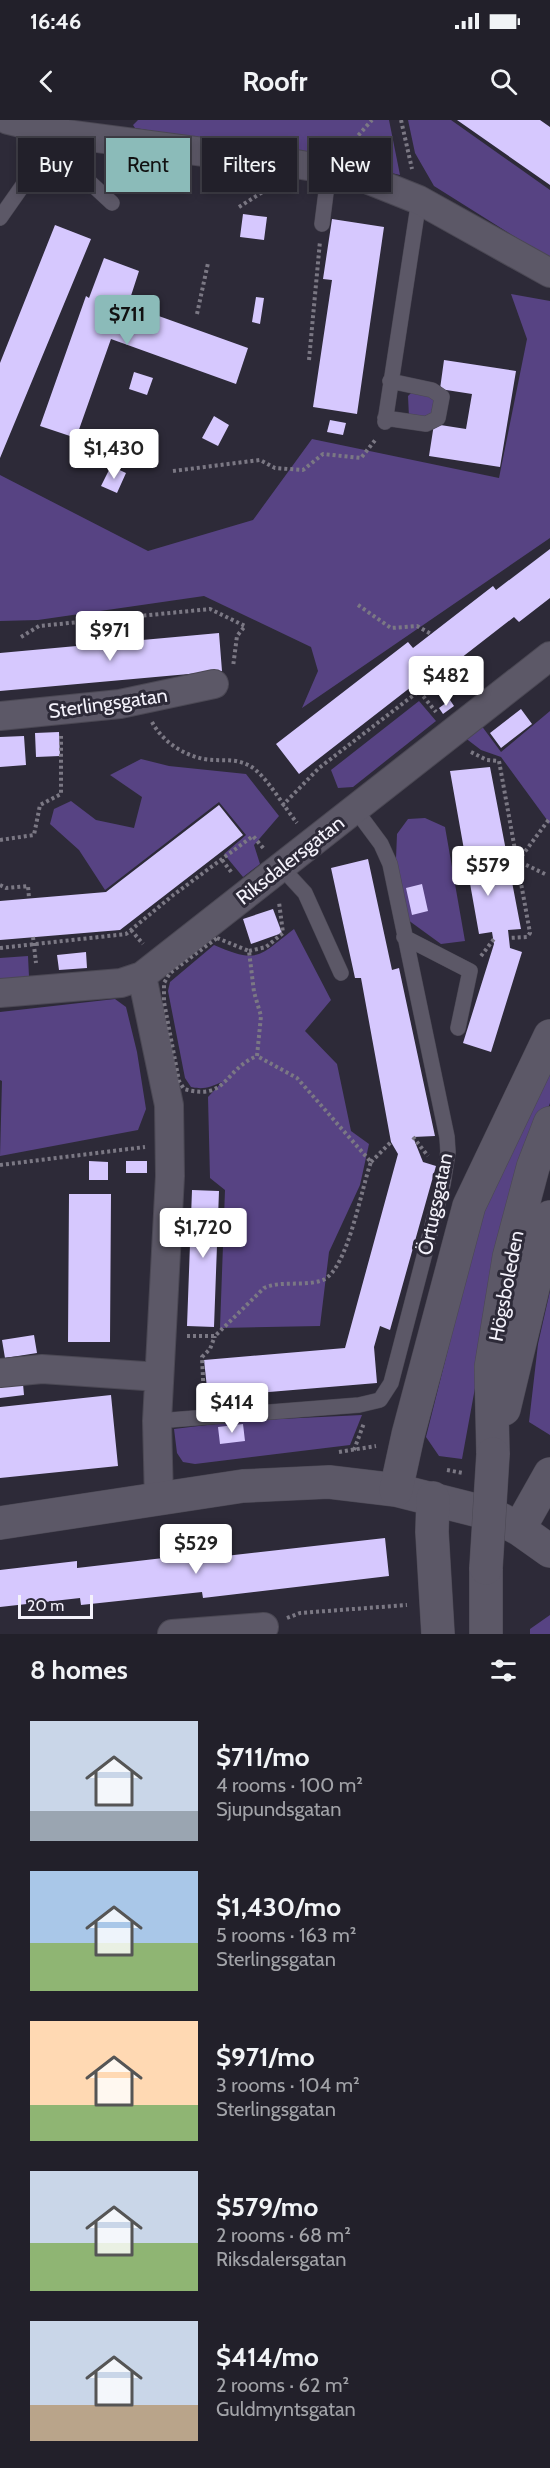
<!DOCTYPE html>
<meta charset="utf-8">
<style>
:root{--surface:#22202a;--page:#2e2d36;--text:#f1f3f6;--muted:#a2a3a8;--line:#3f3e47;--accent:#8bbbb9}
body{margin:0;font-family:Cabin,sans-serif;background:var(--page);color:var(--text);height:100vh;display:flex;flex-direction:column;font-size:22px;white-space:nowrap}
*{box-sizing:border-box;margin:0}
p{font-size:20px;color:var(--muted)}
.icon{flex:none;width:33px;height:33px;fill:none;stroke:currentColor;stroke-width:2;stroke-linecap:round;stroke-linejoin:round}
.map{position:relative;height:1514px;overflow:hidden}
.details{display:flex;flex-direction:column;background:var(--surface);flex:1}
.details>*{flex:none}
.hud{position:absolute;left:18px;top:18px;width:514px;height:54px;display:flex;gap:12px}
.scale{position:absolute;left:18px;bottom:15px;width:75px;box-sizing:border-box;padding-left:6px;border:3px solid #f4f2fb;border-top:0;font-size:16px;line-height:21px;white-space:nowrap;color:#f4f2fb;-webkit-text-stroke:4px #2d2a38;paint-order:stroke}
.price{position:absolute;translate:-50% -51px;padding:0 14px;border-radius:6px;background:#fff;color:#222;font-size:20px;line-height:39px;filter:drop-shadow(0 2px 3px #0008)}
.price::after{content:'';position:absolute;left:50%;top:36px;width:18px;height:14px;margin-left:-9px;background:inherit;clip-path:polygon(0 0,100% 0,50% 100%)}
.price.current{background:var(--accent);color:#111}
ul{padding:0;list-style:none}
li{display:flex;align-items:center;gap:18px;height:150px;padding:0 30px}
li span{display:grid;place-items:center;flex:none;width:168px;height:120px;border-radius:0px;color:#555}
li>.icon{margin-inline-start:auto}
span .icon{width:72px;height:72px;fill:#fffc;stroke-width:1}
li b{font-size:26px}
h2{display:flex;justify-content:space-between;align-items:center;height:72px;padding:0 30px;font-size:26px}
.chip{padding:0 21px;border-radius:0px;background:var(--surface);box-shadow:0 3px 9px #0003,0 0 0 2px var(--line);font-size:21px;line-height:54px}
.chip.current{background:var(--accent);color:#111}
.status{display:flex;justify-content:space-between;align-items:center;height:42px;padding:0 30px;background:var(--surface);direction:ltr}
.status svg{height:16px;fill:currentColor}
header{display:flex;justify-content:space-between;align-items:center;height:78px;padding:0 30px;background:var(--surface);font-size:27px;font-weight:700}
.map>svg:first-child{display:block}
.green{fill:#574383}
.building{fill:#d6c8fe}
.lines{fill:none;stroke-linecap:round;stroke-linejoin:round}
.service-casing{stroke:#4b4854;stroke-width:16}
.minor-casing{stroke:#4b4854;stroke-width:30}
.tertiary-casing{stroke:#4b4854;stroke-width:34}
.secondary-casing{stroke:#4b4854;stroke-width:34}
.path{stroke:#7b7884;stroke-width:4;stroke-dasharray:3 3;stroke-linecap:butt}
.service{stroke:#5c5867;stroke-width:15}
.minor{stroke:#5c5867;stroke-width:28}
.tertiary{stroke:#5c5867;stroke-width:33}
.secondary{stroke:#5c5867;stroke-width:33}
.secondary-bridge-casing{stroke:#4b4854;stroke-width:34;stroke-linecap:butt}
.secondary-bridge{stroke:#5c5867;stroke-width:33}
.labels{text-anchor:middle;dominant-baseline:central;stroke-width:6;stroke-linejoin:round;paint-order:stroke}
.street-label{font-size:20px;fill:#f4f2fb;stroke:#2d2a38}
</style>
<div class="status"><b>16:46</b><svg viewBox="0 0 49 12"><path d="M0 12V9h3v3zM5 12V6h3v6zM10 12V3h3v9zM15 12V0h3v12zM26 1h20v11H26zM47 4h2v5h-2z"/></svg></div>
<header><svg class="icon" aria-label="back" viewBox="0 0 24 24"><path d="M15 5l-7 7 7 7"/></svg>Roofr<svg class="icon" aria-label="search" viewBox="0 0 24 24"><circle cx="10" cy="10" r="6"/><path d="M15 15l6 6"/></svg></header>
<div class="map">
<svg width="550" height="1514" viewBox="0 0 550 1514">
<rect width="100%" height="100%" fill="#2d2a38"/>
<!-- green -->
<path class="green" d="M138,0H389L400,55L345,42L135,8L133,5Z
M408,0H451L550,70V139L434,66L415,33Z
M511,174L550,181V418L302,588L318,551L311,527L204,476L38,500L0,501V355L148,431L253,400L312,319L499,358L527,219Z
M413,271H420L439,281L434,298L409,297L408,276Z
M419,581L436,601L353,667L338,668L331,650Z
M550,591V704L501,637L481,630L464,617L481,605L501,632Z
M141,639L169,646L246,654L279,696L254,725L260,744L243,757L224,734L246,715L219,682L105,770L79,730L50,704L54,689L71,681L96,700L134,708L142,677L110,655Z
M425,698L445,707L465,821L441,824L408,800L396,739L397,714L408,699Z
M294,809L331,880L305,911L337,944L351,1011L369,1024L360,1065L329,1132L320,1206L220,1208L225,1070L210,1058L208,977L222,962C210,967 204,970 191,967L185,958L168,871L170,862L214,825C258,844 258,837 294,809Z
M28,836L29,857L0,859V838Z
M115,879L126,887L137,932L146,989L138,1010L0,1036L2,961L0,960V892Z
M550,947V983L531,1035L490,1186L462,1339L439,1336L426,1317L482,1093Z
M550,1171V1315L529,1302L538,1224Z
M362,1295L350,1325L195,1344L183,1342L177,1333L174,1309L240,1301Z
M550,1495V1514H530V1509Z"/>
<!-- building -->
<path class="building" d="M457,0H540L550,7V65Z
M243,94L267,97L264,120L240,117Z
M332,99L384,107L357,294L313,287L332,160L323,159Z
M55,105L91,119L0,338V243Z
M104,138L139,151L128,185L248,228L236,264L111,219L76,318L40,306L86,176L89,178Z
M256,177L264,178L260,204L252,202Z
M444,240L516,251L500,347L429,336L434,304L466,309L472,274L440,269Z
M134,252L153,258L147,275L129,269Z
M214,296L229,305L218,326L202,318Z
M330,300L346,303L343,315L327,312Z
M111,346L126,353L117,373L101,366Z
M550,429V478L519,502L514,497L434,559L429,553L299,654L276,624L408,522L413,528L493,466L496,470Z
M219,513L222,551L0,571V533Z
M450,580L454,586L443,594L439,588Z
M521,589L532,604L501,628L490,613Z
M59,612L60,636L36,637L35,613Z
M24,616L26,645L0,647V617Z
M490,647L521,809L508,810L510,828L522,832L491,932L463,923L494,824L492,812L479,814L450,651Z
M219,685L243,715L120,810L0,820V781L106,772Z
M368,739L392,850L399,848L435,1016L413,1017L423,1042L436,1046L390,1210L380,1206L374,1227L377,1263L208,1277L204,1240L345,1228L398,1034L391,1022L361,858H355L331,748Z
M422,764L428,791L412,795L406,768Z
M273,789L282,813L251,824L243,799Z
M86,832L87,848L59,850L57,835Z
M89,1041L108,1042V1060H89Z
M126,1041H147V1053H126Z
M192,1070L219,1071L214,1207L187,1206Z
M69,1074H111L110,1222H68Z
M34,1215L37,1233L5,1238L2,1220Z
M23,1264L24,1275L0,1278V1267Z
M111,1275L118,1346L0,1358V1287Z
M243,1304L245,1321L220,1324L218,1307Z
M385,1418L389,1456L203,1478L202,1472L81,1485L80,1478L0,1487V1450L77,1441V1448L198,1434L199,1439Z"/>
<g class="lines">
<!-- service casing -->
<g class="service-casing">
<path id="service" d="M66,14L70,38L83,56L112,83
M0,98L35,48L56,11
M322,104L329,49
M385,298L426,304L438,298L442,277L432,270L390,261
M385,302L419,80
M281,747L305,773L341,853
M404,817L470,851L458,908
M157,1301L359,1285L380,1280L391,1263L443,1064L448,1032L447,1017L390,744L381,724L355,689"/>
</g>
<!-- minor casing -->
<g class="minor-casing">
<path id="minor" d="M8,0L66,14L296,44L354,54L419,80L550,153
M0,596L120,584L214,564
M142,856L169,985L170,1056L157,1301L159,1380
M0,873L121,863L142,856L550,536
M0,1253L42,1249L159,1257
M172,1514L264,1507"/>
</g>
<!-- tertiary casing -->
<g class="tertiary-casing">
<path id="tertiary" d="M0,1403L243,1366L329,1362L396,1370L491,1394L519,1409L550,1431
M519,1409L550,1354"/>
</g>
<!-- secondary casing -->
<g class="secondary-casing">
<path id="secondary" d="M504,1289L550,1097
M493,1334L491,1247L509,1137L533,1047L550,1003
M396,1370L408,1315L469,1086L550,916
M433,1378L432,1412L438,1514
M486,1514V1448"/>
</g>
<!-- path -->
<path class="path" d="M401,0L412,49
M344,26L355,19L372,0
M239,87L269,68
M197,194L208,143
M309,240L320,121
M173,351L260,340L275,348L303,350L323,334L361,338L376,319
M358,485L391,508L417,506L431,514
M21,517L39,506L210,489L245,506L237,516L233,547
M455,543L473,565
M152,602C162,621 183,635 204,639C220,642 234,637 250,646C266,655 284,687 297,703
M471,632L487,640L499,641L530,813L527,817L509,818
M282,686L319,648L419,571L436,592
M0,720L34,715L40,685L61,674V616
M222,740L232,753
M545,754L518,741L550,698
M0,765L6,768L28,766L29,778
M131,810L143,824
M33,817L36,843
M217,818L249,831L254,872L261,896L257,936C223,950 228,981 184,969L179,961L164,882V863L170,853Z
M0,828L126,814L172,776L253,716L264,729
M249,831L266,827L283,813L279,782
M481,836L494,819
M413,1017L428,1036
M371,1042L391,1022
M0,1045L145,1027
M187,1216H215L264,1168C282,1160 304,1167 323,1160C348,1149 361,1069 371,1042L297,958L257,936
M204,1279L202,1237L210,1229L215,1216
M354,1330L364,1303
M339,1332L376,1326
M447,1350L463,1353
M287,1498L300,1493L407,1485"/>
<!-- service -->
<use href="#service" class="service"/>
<!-- minor -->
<use href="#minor" class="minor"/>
<!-- tertiary -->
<use href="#tertiary" class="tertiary"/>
<!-- secondary -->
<use href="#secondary" class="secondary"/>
<!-- secondary-bridge casing -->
<g class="secondary-bridge-casing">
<path id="secondary-bridge" d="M486,1448L493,1334"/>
</g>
<!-- secondary-bridge -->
<use href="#secondary-bridge" class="secondary-bridge"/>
</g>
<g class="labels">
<!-- street labels -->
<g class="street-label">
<text transform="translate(108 583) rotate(-8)">Sterlingsgatan</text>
<text transform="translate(290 740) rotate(-38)">Riksdalersgatan</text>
<text transform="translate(435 1084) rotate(-78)">Örtugsgatan</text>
<text transform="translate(506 1166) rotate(-79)">Högsboleden</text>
</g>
</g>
</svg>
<div class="scale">20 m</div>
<b class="price current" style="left:127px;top:226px">$711</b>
<b class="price" style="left:114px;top:360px">$1,430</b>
<b class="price" style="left:110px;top:542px">$971</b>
<b class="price" style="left:446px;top:587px">$482</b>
<b class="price" style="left:488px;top:777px">$579</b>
<b class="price" style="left:203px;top:1139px">$1,720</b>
<b class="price" style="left:232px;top:1314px">$414</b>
<b class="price" style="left:196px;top:1455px">$529</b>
<div class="hud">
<a class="chip">Buy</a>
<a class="chip current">Rent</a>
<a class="chip">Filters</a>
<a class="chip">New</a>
</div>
</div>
<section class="details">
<h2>8 homes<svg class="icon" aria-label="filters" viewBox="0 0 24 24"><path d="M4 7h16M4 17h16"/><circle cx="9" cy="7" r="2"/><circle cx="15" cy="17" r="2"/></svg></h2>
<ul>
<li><span style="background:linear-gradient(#c9d6e8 75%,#9aa5b1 0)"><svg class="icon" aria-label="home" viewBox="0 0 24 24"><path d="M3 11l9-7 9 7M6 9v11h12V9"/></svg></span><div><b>$711/mo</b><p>4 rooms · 100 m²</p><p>Sjupundsgatan</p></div></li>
<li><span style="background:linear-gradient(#a9c7e8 60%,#8fb573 0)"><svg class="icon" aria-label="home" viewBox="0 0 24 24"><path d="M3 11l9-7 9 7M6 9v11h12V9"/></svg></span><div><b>$1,430/mo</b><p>5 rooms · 163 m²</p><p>Sterlingsgatan</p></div></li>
<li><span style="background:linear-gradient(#ffd9b3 70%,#8fb573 0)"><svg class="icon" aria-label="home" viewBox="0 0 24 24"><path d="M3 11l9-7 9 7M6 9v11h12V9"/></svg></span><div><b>$971/mo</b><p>3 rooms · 104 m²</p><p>Sterlingsgatan</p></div></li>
<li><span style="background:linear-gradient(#c9d6e8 60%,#8fb573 0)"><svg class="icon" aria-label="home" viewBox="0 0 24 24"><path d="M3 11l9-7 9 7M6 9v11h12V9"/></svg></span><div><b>$579/mo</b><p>2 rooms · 68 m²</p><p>Riksdalersgatan</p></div></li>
<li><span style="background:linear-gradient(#c9d6e8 70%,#b9a48a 0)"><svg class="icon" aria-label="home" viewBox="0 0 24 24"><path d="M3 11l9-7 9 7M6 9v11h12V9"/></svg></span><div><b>$414/mo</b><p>2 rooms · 62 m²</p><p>Guldmyntsgatan</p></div></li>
</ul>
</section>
